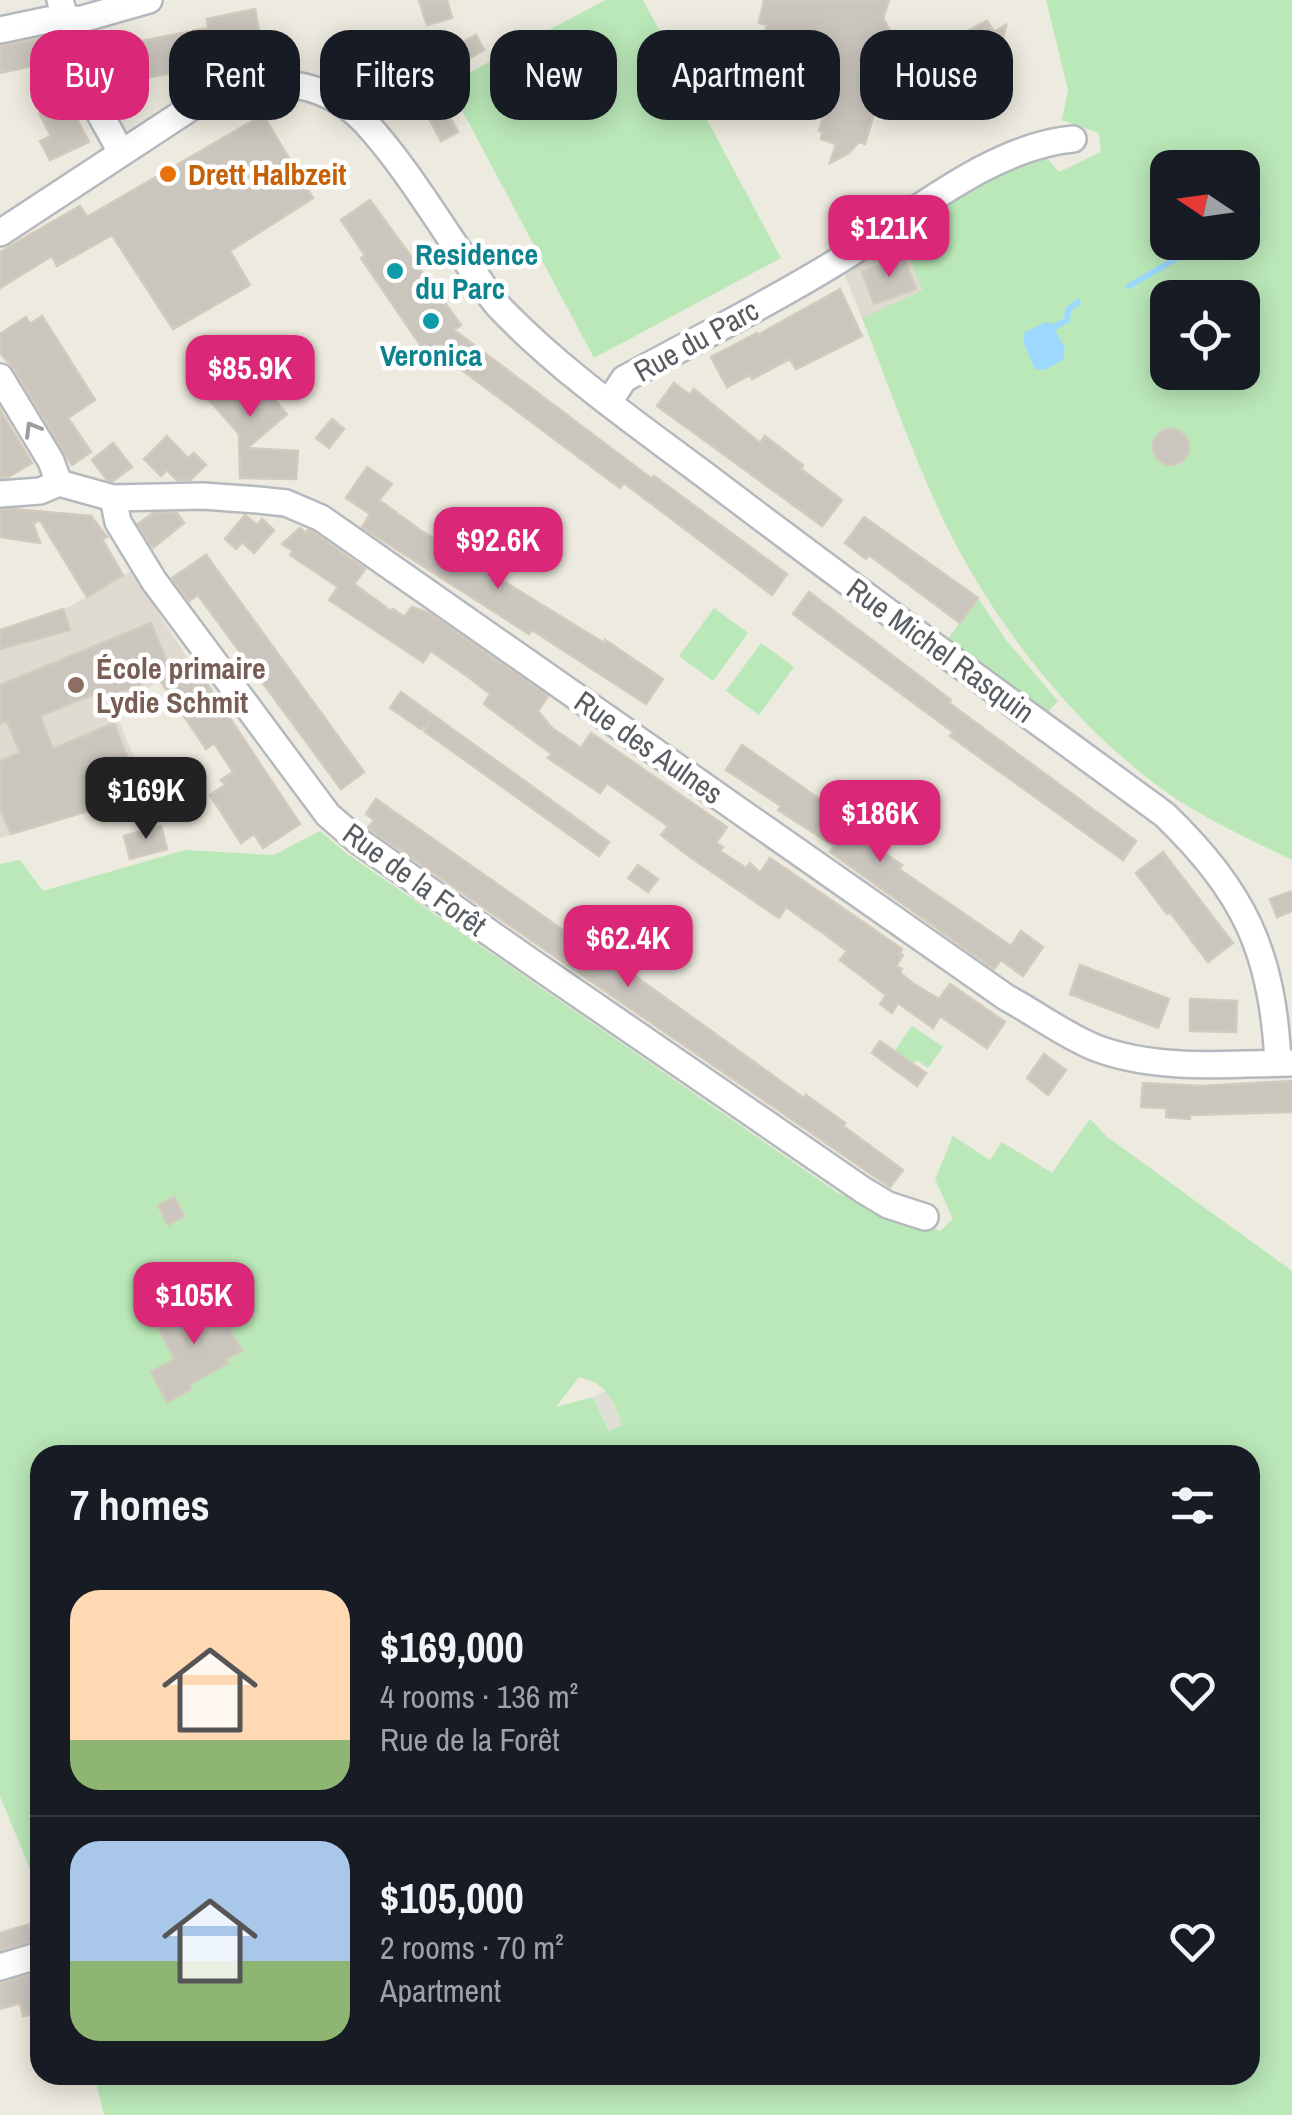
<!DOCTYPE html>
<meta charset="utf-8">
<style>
:root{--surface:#171b24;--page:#242831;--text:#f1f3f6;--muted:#9ea1a6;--line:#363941;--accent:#db2777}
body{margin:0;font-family:"Archivo Narrow",sans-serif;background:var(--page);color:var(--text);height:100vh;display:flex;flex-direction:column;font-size:38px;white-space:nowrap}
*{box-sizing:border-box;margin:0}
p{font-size:32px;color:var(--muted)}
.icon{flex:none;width:55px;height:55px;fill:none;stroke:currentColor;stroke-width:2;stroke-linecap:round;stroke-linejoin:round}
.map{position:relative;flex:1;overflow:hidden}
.drawer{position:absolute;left:30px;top:1445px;width:1230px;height:640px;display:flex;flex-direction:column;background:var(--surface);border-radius:30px;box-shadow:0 5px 25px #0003}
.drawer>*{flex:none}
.guide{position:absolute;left:30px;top:30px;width:1232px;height:90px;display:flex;gap:20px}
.needle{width:65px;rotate:283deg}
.buttons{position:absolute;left:1150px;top:150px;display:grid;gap:20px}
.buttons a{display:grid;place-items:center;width:110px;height:110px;border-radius:20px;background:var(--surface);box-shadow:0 5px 25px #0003;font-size:50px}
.price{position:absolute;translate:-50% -85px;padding:0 22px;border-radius:20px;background:var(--accent);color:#fff;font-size:32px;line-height:65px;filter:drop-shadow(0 2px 5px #0008)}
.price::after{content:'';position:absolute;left:50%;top:60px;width:30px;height:22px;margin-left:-15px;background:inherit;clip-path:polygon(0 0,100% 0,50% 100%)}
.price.selected{background:#222;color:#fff}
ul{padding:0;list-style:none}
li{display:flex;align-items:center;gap:30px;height:250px;padding:0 40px}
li+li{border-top:2px solid var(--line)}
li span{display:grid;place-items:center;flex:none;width:280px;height:200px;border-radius:30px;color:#555}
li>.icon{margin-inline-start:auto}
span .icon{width:120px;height:120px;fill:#fffc;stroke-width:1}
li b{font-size:42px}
h2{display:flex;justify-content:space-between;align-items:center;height:120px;padding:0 40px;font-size:42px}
.pill{padding:0 35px;border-radius:30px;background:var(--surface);box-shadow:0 5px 25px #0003;font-size:35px;line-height:90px}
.pill.selected{background:var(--accent);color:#fff}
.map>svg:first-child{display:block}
.industrial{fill:#e0ddd7}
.education{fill:#e0dbd0}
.green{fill:#bae8b8;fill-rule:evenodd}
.water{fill:#9dd9ff}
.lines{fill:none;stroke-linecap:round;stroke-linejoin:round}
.stream{stroke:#9dd9ff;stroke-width:6}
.building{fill:#cac6be;stroke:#d2cbbd;stroke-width:2.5}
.minor-casing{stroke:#b5b9be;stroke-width:30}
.minor{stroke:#fff;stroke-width:25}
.oneway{stroke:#9b9ea1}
.food-dot{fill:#e8710a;stroke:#fff;stroke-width:4}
.culture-dot{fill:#0f9aa8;stroke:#fff;stroke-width:4}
.education-dot{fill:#8d6e63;stroke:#fff;stroke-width:4}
.labels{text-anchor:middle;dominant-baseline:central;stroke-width:9;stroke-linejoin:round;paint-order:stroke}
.food-label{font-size:30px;font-weight:bold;fill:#c56008;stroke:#fff;text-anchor:start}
.culture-label{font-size:30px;font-weight:bold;fill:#0d838f;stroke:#fff;text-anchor:start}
.street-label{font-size:30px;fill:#585d62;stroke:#fff}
.education-label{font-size:30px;font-weight:bold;fill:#785e54;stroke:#fff;text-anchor:start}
</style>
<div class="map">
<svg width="1292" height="2115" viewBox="0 0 1292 2115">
<rect width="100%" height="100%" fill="#edeadf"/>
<!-- industrial -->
<path class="industrial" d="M607,1391L622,1425L610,1431L593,1397Z"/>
<!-- education -->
<path class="education" d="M893,222L924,290L862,318L839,261Z
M131,571L193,666L112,705L149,793L0,838V630L71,606Z"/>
<!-- green -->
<path class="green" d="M605,0H643L781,258L594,358L448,84Z
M1046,0H1292V860C1247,838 1200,817 1159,787C1074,723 1005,637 955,543C918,472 892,393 862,318L923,290L893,222L1034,144L1059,172L1101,152L1099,133L1062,120L1068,90ZM1168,168H1242V242H1168ZM1168,298H1242V372H1168Z
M978,598L1006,640L1058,701L1045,715L946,641Z
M714,608L748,633L713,681L679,656Z
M761,643L794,667L759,715L726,691Z
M320,831L346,853L838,1193L940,1231L953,1219L935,1179L953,1136L990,1160L1002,1142L1052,1173L1090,1119L1106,1136L1292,1271V2115H104L94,2075H1250V1455H40V1893L0,1796V864L20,860L43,891L185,850L274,855ZM579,1377C608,1384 612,1399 622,1425L609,1431L593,1397L556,1407Z
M912,1026L943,1047L928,1068L917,1060L905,1077L886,1063Z"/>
<!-- water -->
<path class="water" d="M1046,322L1051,323L1065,348L1063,360L1044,370L1035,369L1023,342L1025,332Z"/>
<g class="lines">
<!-- stream -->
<path class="stream" d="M1242,221L1258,213
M1129,286L1205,242
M1054,327L1067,320L1068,310L1078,302"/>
</g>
<!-- building -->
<path class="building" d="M419,0H447L452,18L427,25Z
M764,0H889L883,19L892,34L937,47L987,21L994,32L1006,25L1001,46L1009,60L936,102L882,87L865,144L859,142L849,153L830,163L836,144L821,139L822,132L819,131L837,72L824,46L765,31L767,25L759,23Z
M255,9L261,42L195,55L198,68L113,84L106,48L208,28L207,19Z
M476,35L484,50L430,80L458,132L441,141L413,89L407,92L399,77Z
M39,39L41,47L46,46L50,62L0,73V46Z
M66,99L89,142L50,160L40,141L51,136L39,113Z
M263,115L313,198L230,251L250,285L173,329L112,235L57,266L52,256L0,288V252L80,206L87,217Z
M370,200L461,325L454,330L652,479L654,476L787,574L772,595L624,483L620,488L431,347L425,352L361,258L365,255L341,220Z
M904,257L916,289L874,304L862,272Z
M840,289L862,336L796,369L790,359L752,379L750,375L727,387L711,357L757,333L758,335Z
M42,316L95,400L68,418L91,452L72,465L14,369L0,353V334L26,317L30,324Z
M238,356L287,414L247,448L298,451L296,479L240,478L239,434L195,384L208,374L212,378Z
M674,383L690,395L694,389L760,443L765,436L803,465L801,469L842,500L822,526L657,406Z
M0,410L32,463L8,477L0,478Z
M332,419L344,429L329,448L316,438Z
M1153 447a18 18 0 1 1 36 0a18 18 0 1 1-36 0Z
M167,436L188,458L194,453L206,465L190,480H177L167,470L161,476L144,459Z
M113,443L132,467L113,481L107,480L92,460Z
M367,467L392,484L379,500L420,530L604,643L605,640L663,679L646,704L532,630L529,634L362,527L370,514L346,498Z
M12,509L91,516L107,537L102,539L123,575L87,597L40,520L33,523L40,543L0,537V510Z
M153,513H177L184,523L153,548L138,524Z
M245,515L257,525L262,519L274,530L254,553L242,542L236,549L225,539Z
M864,517L978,598L960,623L869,555L866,559L845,543Z
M300,528L306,533L308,530L313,532L365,569L354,584L391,611L393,609L404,617L412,607L427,612L548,696L538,711L552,728L581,748L591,733L727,827L716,843L723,847L720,851L746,868L750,863L760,873L770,858L902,949L900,953L903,955L896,966L902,969L900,973L914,984L939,999L950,984L1005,1022L987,1048L940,1016L933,1028L898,1003L892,1013L880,1004L886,995L840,960L847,951L827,936L786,907L779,918L686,854L661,835L668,826L607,783L600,793L548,758L552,754L484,704L490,694L471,679L431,651L423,662L329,600L338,587L290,555L293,551L282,544Z
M206,555L364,772L341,789L198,595L189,601L172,578Z
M809,592L951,700L949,703L1136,841L1123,860L950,736L953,732L793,614Z
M63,609L70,630L0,649V630Z
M151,623L176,684L198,670L300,824L263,848L254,834L241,843L210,795L225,785L221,780L233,772L214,743L206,749L158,677L102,700L99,692L40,716L53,749L114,723L142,795L11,834L0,808V761L20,753L7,721L0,724V685Z
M401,692L609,842L599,856L424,731L430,722L421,729L390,708Z
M742,745L851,821L846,828L902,865L899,869L1011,946L1021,931L1043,947L1023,976L1001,960L994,969L830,852L834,846L778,810L781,806L726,770Z
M376,799L607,961L610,958L804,1098L806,1095L845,1123L843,1126L903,1170L890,1187L368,828L374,820L366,814Z
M161,826L167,849L130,859L124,836Z
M1163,852L1233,943L1208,962L1191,940V935L1190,938L1170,912L1167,914L1136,873Z
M638,865L658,879L648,892L628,878Z
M1292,891V911L1277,917L1270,899Z
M1080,965L1169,999L1158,1028L1070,994Z
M1190,999L1237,1001L1236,1032L1190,1031Z
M880,1041L926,1073L917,1086L872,1053Z
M1044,1054L1066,1070L1048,1095L1027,1078Z
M1292,1081V1112L1190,1115V1119L1166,1117L1167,1108L1141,1107L1143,1083L1202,1086Z
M174,1197L184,1216L168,1225L158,1205Z
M212,1296L242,1351L226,1359L228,1363L189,1385L191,1389L167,1402L151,1372L175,1359L157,1326Z
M40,1921V1939L0,1950V1933Z
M40,1972V2013L23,2016L20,2003L0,2009V1983Z"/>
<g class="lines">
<!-- minor casing -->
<g class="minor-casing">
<path id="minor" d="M60,0L84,85L121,152
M0,30L48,20L82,19L149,0
M0,233L210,95C262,75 322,78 364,121C405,165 436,219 471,268C481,282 490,298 502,310C569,379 650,433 726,491C871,601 1018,707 1165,815C1244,892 1273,952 1278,1063
M0,377L51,461L59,483
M609,402L624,379C695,340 769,304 838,261C907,219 991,146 1073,139
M0,494L40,491L59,483L113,498L203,496L258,500L286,503L321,518L1007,998C1037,1014 1064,1035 1096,1048C1157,1071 1228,1064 1291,1063
M113,498L118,522L154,581L328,815L357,840L530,961L863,1190L888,1205L925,1217
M0,1967L40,1955"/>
</g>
<!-- minor -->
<use href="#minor" class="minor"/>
</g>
<!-- one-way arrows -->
<defs><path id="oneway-chevron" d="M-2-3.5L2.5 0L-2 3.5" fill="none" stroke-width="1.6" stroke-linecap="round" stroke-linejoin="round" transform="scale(2.5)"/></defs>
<use class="oneway" href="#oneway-chevron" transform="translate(32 429) rotate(-121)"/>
<!-- markers -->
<circle class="food-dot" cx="168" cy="174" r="10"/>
<g class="culture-dot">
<circle cx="395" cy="271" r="10"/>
<circle cx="431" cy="321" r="10"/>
</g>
<circle class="education-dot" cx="76" cy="685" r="10"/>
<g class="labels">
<!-- food labels -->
<g class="food-label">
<text x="188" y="174">Drett Halbzeit</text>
</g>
<!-- culture labels -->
<g class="culture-label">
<text x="415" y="254">Residence<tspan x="415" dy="34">du Parc</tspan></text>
<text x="431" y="355" text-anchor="middle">Veronica</text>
</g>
<!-- street labels -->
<g class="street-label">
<text transform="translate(696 340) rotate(-29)">Rue du Parc</text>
<text transform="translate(941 650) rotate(36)">Rue Michel Rasquin</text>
<text transform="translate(649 747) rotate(35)">Rue des Aulnes</text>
<text transform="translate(415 879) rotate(36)">Rue de la Forêt</text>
</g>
<!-- education labels -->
<g class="education-label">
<text x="96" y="668">École primaire<tspan x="96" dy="34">Lydie Schmit</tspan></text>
</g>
</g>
</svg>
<div class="buttons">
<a><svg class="needle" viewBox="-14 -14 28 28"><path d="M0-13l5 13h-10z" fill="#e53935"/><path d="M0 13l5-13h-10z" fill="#9ea1a6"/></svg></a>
<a><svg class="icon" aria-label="locate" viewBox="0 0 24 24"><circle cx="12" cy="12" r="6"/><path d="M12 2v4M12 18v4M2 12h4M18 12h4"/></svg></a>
</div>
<b class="price" style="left:889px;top:280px">$121K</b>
<b class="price" style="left:250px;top:420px">$85.9K</b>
<b class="price" style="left:498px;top:592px">$92.6K</b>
<b class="price selected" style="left:146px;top:842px">$169K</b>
<b class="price" style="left:880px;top:865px">$186K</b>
<b class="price" style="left:628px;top:990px">$62.4K</b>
<b class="price" style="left:194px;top:1347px">$105K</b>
<div class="guide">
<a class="pill selected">Buy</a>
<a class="pill">Rent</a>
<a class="pill">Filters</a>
<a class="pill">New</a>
<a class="pill">Apartment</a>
<a class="pill">House</a>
</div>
<section class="drawer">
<h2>7 homes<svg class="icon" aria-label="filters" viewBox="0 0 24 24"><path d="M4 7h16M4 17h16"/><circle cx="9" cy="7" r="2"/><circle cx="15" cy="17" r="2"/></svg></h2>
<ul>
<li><span style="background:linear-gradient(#ffd9b3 75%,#8fb573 0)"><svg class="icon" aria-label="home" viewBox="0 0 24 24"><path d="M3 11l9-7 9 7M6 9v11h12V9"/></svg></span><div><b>$169,000</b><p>4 rooms · 136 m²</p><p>Rue de la Forêt</p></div><svg class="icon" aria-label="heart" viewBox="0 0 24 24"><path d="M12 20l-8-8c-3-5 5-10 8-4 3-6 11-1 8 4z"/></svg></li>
<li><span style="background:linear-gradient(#a9c7e8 60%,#8fb573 0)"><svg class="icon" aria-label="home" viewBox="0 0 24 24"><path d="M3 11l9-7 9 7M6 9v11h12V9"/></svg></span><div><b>$105,000</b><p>2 rooms · 70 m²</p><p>Apartment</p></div><svg class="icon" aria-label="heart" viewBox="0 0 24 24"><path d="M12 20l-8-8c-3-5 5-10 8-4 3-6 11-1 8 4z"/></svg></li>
</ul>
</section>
</div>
